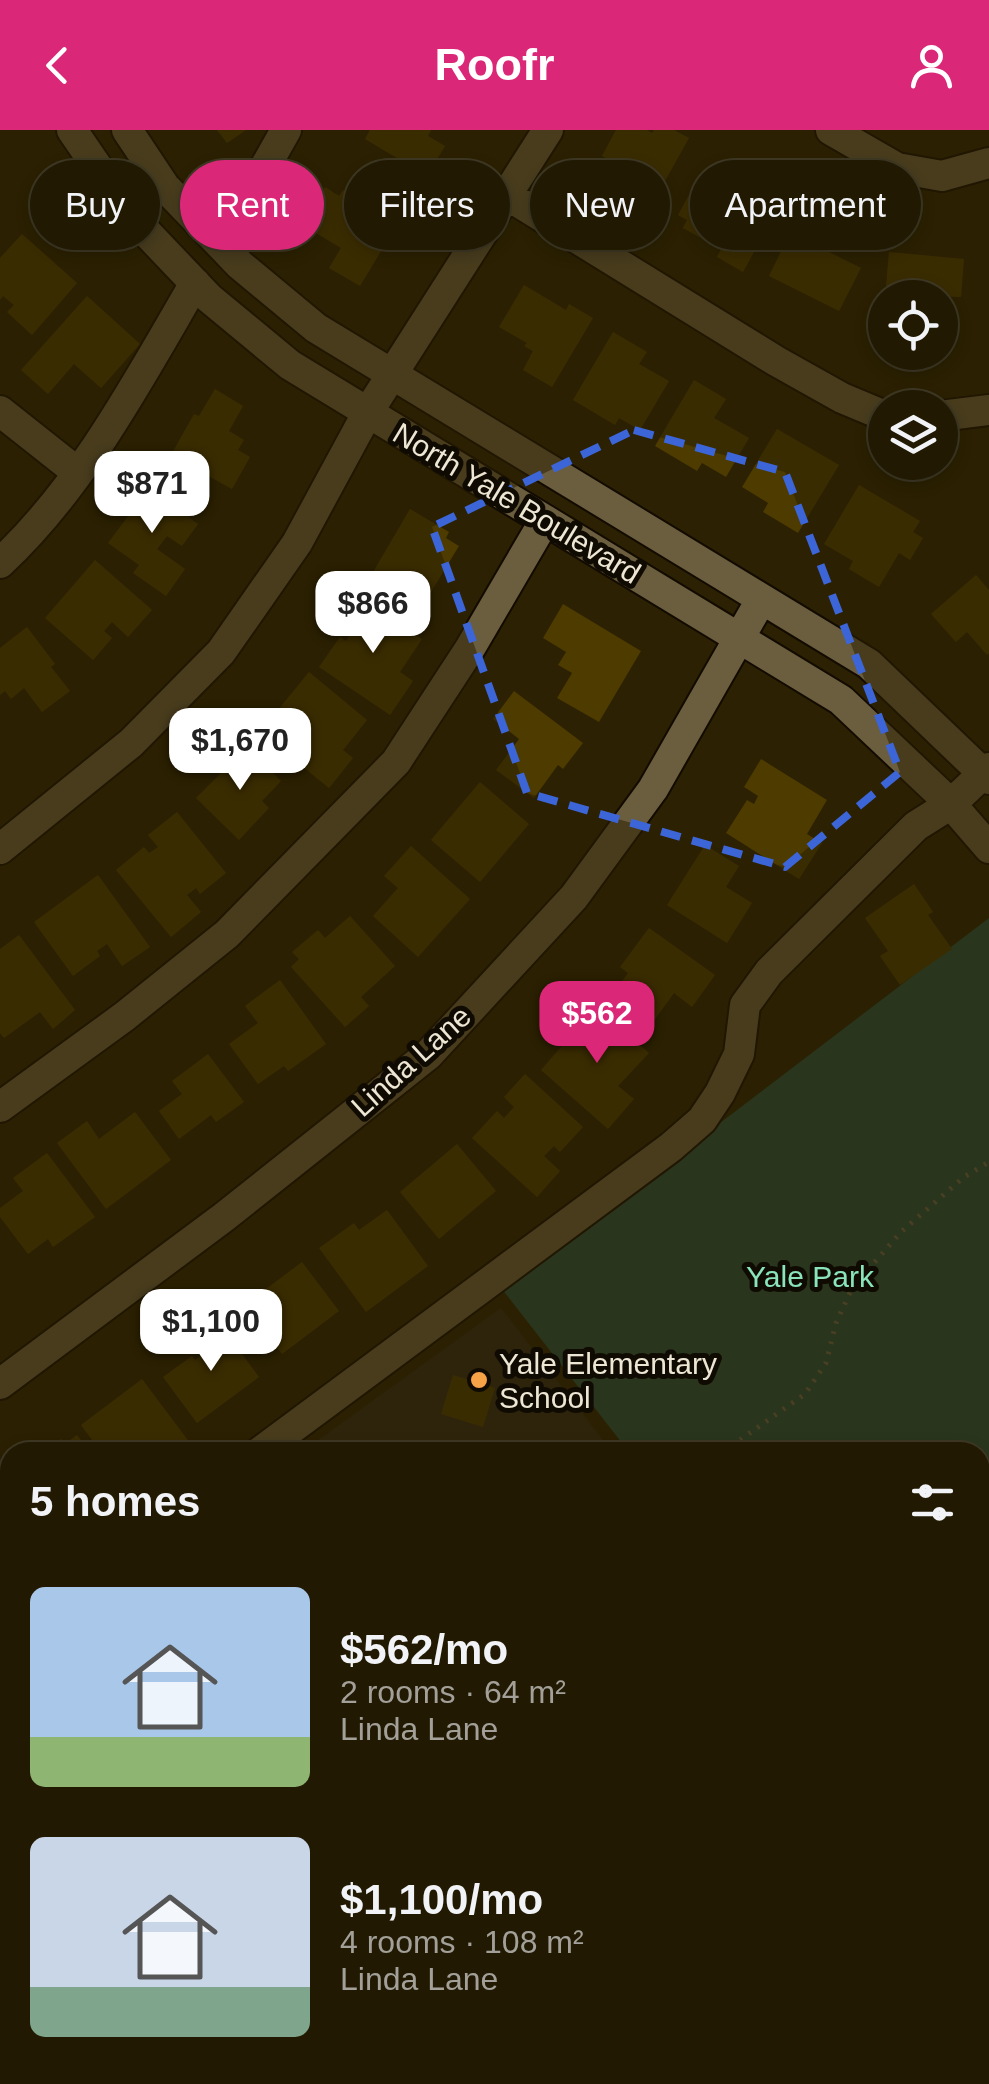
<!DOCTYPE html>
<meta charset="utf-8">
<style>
:root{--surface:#211902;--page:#2d2611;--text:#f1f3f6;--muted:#a2a099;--line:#3e3824;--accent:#db2777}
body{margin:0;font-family:Helvetica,sans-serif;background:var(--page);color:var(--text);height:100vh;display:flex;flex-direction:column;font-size:38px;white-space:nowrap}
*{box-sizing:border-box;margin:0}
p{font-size:32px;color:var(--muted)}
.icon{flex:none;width:55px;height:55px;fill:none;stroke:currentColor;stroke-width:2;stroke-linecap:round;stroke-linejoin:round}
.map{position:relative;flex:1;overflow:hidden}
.side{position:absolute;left:0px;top:1312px;width:990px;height:642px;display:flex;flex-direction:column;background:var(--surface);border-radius:30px 30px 0 0;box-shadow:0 5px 15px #0003,0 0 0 2px var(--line)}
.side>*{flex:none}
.top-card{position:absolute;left:30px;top:30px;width:930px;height:90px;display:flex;gap:20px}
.tools{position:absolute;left:868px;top:150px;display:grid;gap:20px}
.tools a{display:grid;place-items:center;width:90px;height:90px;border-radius:50%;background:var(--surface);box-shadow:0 5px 15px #0003,0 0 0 2px var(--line);font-size:50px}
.price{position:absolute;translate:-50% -85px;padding:0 22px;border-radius:20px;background:#fff;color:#222;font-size:32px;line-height:65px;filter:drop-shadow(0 2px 5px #0008)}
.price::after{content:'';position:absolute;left:50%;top:60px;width:30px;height:22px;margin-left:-15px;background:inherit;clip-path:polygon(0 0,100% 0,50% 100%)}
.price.active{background:var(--accent);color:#fff}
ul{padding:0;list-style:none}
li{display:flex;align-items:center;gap:30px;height:250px;padding:0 30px}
li span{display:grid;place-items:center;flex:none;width:280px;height:200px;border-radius:15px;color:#555}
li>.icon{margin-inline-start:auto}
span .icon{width:120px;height:120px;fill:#fffc;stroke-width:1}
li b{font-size:42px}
h2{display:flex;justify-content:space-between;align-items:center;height:120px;padding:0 30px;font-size:42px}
.chip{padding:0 35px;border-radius:45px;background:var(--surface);box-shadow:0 5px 15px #0003,0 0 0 2px var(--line);font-size:35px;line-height:90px}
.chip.active{background:var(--accent);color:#fff}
header{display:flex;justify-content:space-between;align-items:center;height:130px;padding:0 30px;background:var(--accent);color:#fff;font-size:45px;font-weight:700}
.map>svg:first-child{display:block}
.education{fill:#312918}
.green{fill:#26503f}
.building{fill:#4d3b00}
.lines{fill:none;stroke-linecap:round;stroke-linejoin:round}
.minor-casing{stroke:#130b00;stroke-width:34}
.path{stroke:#6e644a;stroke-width:5;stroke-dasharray:2.5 8;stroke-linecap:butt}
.minor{stroke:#6b5e3f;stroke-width:30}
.marked{fill:none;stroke:#3c65d7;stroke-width:8;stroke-dasharray:20 12;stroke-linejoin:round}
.poi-dot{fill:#f5a346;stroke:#100b02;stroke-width:4}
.labels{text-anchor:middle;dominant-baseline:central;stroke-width:10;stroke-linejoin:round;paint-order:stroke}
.street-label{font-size:30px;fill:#ede6d4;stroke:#100b02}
.park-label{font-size:30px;fill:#89e4bc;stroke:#100b02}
.poi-label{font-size:30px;fill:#ede6d4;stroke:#100b02;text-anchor:start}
</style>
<header><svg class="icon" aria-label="back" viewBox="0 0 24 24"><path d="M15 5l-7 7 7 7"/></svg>Roofr<svg class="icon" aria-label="person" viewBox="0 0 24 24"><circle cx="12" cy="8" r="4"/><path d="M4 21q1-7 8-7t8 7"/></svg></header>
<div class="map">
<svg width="989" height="1954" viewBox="0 0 989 1954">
<rect width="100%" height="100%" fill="#2c2102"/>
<!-- education -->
<path class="education" d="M501,1178L612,1322H302Z
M280,1945H868L856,1954H286Z"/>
<!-- green -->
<path class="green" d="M989,788V1788L980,1777V1322H629L502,1159Z"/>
<!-- building -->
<path class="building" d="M217,0H246L227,13Z
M370,0H431L428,6L445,16L427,46L365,9Z
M616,0H647L652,3L654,0H674L689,8L661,58L602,26Z
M719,37L748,53L736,76L769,95L743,142L717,127L721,119L683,98L687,90L678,85L694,56L704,62Z
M325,57L339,66L343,60L398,93L360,156L329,138L341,118L316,103L322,94L308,86Z
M802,79L833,94L821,118L861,138L839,181L769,146Z
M22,104L77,153L32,205L7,182L14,175L3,166L0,170V128Z
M889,122L964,129L961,167L935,166V168H885Z
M524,155L566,180L569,174L593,188L552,257L523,240L533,221L524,216L527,213L499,197Z
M87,166L140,214L101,258L74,234L48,264L21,240Z
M613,202L647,222L639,234L669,251L640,300L619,288L615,295L573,270Z
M694,250L726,269L714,288L749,308L726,347L702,333L697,341L655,316Z
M215,259L243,276L229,301L244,310L238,320L250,327L232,359L171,325L194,284L199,286Z
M777,299L839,335L798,403L763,382L768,373L742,357Z
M136,349L198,394L182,416L167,406L157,419L185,439L166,466L133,443L139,435L108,413L132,381L120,372Z
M859,355L920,391L913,402L923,408L910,430L899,423L879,457L849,439L853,431L824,414Z
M410,379L449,402L446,408L459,416L423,475L372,444Z
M95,430L152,480L128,507L112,492L104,501L112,508L93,530L45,488Z
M976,445L989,460V523L987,525L967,502L956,512L931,484Z
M357,465L422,509L400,542L413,551L390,585L319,537L340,507L346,511L352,501L339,492Z
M563,474L641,521L599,592L557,568L572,543L558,535L566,522L543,508Z
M27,497L55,534L51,537L70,561L42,582L24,558L11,569L5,561L0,565V518Z
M309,542L367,590L343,620L353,628L329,658L260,602Z
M514,561L583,613L563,639L558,635L534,668L496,640L519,609L493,589Z
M247,617L281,651L262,671L269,678L239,710L196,668Z
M761,629L827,670L807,704L822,713L799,749L726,703L747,670L754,674L758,666L744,657Z
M480,652L529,694L480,752L431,710Z
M177,682L226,743L200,764L196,758L187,765L201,782L171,807L116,740L144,717L149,723L158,717L148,705Z
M705,715L739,736L726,757L752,773L727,813L667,775Z
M411,716L470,769L418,827L373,786L398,758L384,746Z
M98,745L150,817L122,836L107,814L97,821L100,826L73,846L34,792Z
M914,754L933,782L928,785L952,819L900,855L880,826L888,821L865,788Z
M350,786L395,836L361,867L369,876L345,897L291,837L299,829L292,822L318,800L325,808Z
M649,798L715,845L692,877L674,863L650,896L611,867L628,843L620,837Z
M19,805L75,880L53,899L40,882L4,908L0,903V819Z
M280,850L326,914L288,941L284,936L258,954L229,914L258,893L245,876Z
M591,873L649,923L618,956L634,969L608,999L541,940L567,910L574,916L582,907L570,897Z
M208,924L244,972L216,992L211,985L179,1009L159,981L182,964L172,951Z
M525,944L583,997L560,1022L554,1016L544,1026L560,1041L537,1067L472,1008L497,981L504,988L514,977L504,967Z
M135,982L171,1030L106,1079L57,1013L87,991L99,1009Z
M457,1014L496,1061L439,1109L400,1062Z
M47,1023L95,1087L53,1117L48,1109L28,1124L0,1087V1078L23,1061L13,1048Z
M387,1080L428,1136L366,1182L319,1118L354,1093L359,1100Z
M302,1132L339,1181L282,1224L255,1189L272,1175L262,1162Z
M218,1191L259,1247L197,1293L163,1247L192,1226L195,1230L202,1225L191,1211Z
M453,1245L495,1258L483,1297L441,1284Z
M142,1249L190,1313L177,1322H101L81,1295Z
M77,1305L90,1322H44L61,1309L65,1314Z
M0,1390L10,1404V1438L0,1445Z
M0,1893L10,1906V1926L0,1934Z
M398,1945H723L712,1954H405Z"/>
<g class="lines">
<!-- minor casing -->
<g class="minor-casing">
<path id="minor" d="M72,0L130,85L209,168L290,235L841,570L951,674L989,718
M127,0L165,57L240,135L316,198L869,534L989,649
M831,0L897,38L942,46L989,33
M507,65L776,231L842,268L885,286
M221,115L286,0
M0,281L77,342
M940,286L989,280
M0,433C82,357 139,249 195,153
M0,719L131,613L221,522L297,413L368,282L548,0
M0,977L125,886L227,804L396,632L469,520L545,390
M0,1254L224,1087L428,925L574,767L653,659L761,470
M260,1322L671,1017L702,990L720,963L739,924L745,875L769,842L916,696L951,674L989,638
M0,1517L10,1510
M0,1626L10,1639
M0,1769L10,1762
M980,1885L989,1878
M242,1945L249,1954
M352,1945L359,1954
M93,1954L105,1945
M782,1954L795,1945
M886,1954L897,1945
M963,1954L975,1945"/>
</g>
<!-- path -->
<path class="path" d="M723,1322L805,1264L826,1233L836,1193L852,1158L901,1102L964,1047L989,1032"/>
<!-- minor -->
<use href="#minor" class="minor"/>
</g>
<!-- marked area -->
<path d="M0 0H989V1954H0ZM634,300L785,342L900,642L785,737L527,663L432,397Z" fill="#2c2102" fill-opacity=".55" fill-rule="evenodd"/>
<path class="marked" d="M634,300L785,342L900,642L785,737L527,663L432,397Z"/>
<!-- markers -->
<circle class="poi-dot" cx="479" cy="1250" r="10"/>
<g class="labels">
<!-- street labels -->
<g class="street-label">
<text transform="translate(517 373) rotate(31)">North Yale Boulevard</text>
<text transform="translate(411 931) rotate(-42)">Linda Lane</text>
</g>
<!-- park labels -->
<g class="park-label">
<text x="810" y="1146">Yale Park</text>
</g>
<!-- poi labels -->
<g class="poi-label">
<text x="499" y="1233">Yale Elementary<tspan x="499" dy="34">School</tspan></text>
</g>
</g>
</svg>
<div class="tools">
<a><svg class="icon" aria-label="locate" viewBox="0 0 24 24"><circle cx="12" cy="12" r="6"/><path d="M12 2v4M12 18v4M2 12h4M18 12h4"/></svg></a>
<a><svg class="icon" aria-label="layers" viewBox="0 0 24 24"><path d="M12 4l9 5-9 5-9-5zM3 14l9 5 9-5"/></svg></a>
</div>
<b class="price" style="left:152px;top:406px">$871</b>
<b class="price" style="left:373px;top:526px">$866</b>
<b class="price" style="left:240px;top:663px">$1,670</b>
<b class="price active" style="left:597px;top:936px">$562</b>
<b class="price" style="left:211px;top:1244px">$1,100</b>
<div class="top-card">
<a class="chip">Buy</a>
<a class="chip active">Rent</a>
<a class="chip">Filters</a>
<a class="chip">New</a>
<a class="chip">Apartment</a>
</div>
<section class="side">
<h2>5 homes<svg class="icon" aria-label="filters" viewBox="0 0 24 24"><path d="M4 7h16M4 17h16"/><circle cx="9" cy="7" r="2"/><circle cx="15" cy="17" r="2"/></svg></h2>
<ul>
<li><span style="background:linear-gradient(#a9c7e8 75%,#8fb573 0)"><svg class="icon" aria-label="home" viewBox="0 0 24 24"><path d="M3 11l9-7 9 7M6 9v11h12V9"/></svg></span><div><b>$562/mo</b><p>2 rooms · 64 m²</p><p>Linda Lane</p></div></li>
<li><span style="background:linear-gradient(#c9d6e8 75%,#7fa58c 0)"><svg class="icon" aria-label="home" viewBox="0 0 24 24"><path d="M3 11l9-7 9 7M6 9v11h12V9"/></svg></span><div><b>$1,100/mo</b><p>4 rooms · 108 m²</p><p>Linda Lane</p></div></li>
</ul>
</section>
</div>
